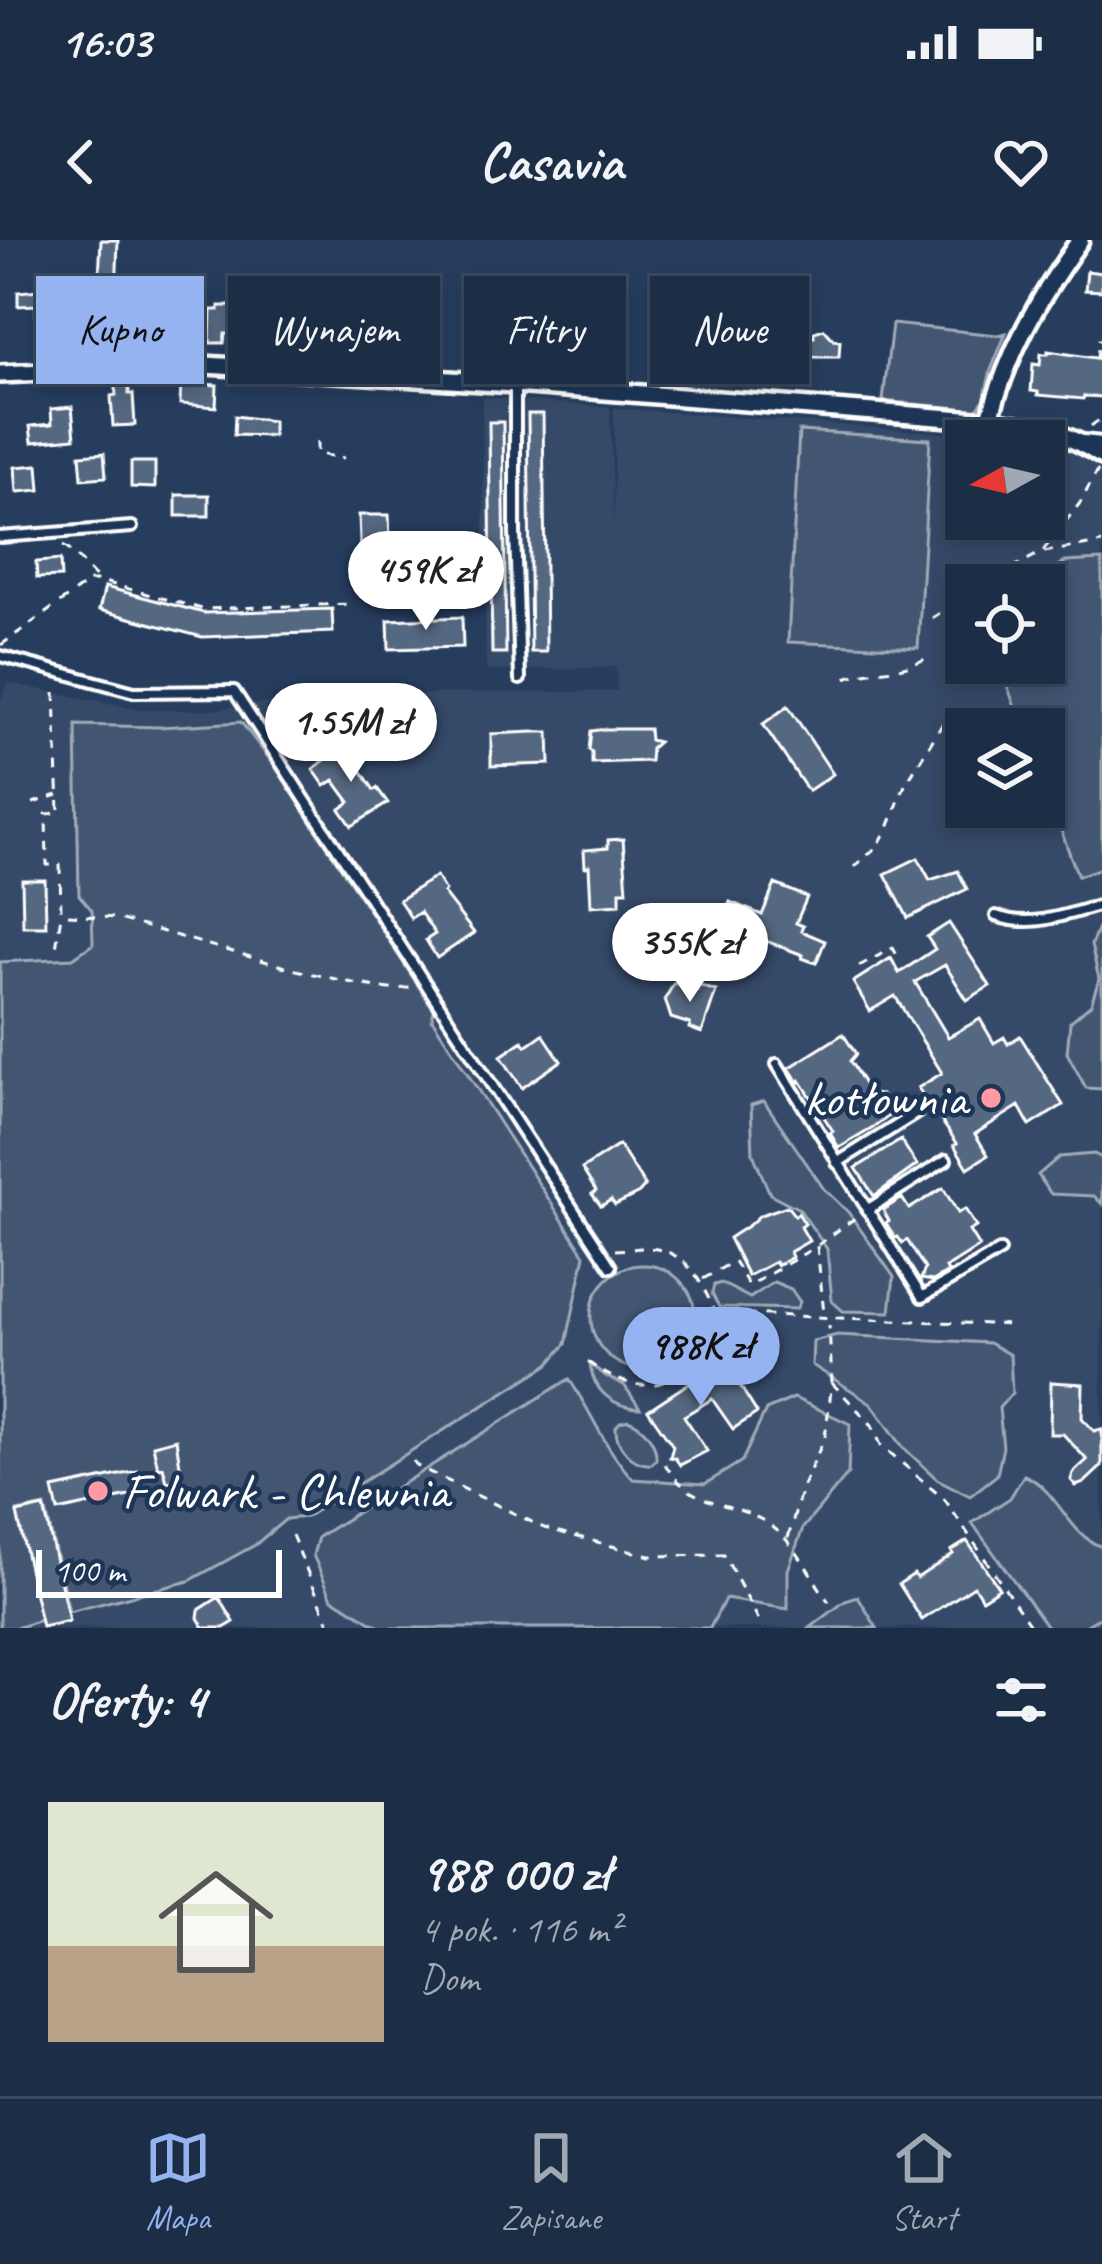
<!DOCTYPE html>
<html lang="pl">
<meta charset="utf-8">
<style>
:root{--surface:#1c2e46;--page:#293a51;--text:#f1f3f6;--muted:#a0a8b3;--line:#3a4a5f;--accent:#95b2f1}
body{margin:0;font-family:Caveat,sans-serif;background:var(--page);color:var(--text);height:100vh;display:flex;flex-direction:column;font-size:45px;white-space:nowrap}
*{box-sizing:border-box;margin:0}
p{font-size:39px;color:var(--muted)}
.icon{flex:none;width:66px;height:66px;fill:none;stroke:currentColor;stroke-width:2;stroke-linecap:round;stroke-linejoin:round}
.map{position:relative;height:1388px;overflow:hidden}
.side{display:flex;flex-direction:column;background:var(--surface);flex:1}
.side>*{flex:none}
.top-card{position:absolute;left:36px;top:36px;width:1032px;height:108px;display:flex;gap:24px}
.needle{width:78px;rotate:262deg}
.buttons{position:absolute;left:945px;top:180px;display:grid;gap:24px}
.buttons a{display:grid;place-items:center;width:120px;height:120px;border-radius:0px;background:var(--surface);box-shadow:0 6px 18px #0003,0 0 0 3px var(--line);font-size:60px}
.scale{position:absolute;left:36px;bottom:30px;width:246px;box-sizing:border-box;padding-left:12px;border:6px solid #fff;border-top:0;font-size:33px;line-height:42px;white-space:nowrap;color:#fff;-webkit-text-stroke:9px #1d3557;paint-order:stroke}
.price{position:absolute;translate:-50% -102px;padding:0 27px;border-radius:42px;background:#fff;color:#222;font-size:39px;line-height:78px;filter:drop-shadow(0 3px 6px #0008)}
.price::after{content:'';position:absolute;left:50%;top:72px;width:36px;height:27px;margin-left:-18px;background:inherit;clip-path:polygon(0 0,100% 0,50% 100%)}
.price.selected{background:var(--accent);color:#111}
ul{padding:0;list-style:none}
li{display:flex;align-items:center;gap:36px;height:300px;padding:0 48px}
li span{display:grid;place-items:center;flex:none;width:336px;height:240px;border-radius:0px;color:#555}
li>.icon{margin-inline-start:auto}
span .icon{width:144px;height:144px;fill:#fffc;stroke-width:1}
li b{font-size:51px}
h2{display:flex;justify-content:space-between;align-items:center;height:144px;padding:0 48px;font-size:51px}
.tag{padding:0 42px;border-radius:0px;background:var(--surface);box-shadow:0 6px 18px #0003,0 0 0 3px var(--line);font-size:42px;line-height:108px}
.tag.selected{background:var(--accent);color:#111}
.status{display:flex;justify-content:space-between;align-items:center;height:84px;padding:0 60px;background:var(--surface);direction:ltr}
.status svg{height:33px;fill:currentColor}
header{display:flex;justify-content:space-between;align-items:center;height:156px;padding:0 48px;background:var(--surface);font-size:54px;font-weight:800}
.dock{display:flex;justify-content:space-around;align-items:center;height:168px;border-top:3px solid var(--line);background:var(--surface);font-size:33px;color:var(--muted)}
.dock a{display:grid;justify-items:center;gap:6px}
.dock .selected{color:var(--accent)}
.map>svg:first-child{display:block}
.built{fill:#344a68;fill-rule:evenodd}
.green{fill:#425672;stroke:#a0aab8;stroke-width:3}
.building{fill:#556781;stroke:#fff;stroke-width:3}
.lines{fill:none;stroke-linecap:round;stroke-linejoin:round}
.service-casing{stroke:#fff;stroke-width:16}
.minor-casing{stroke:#fff;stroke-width:24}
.path{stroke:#fff;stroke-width:3;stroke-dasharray:9 9;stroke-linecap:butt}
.service{stroke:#1d3557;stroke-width:8}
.minor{stroke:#1d3557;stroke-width:15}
.poi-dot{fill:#ff9aa2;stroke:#1d3557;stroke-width:4.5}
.labels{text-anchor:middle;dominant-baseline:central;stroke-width:9;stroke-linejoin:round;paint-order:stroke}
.poi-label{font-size:51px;fill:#fff;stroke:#1d3557;text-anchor:end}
</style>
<div class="status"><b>16:03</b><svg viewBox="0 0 49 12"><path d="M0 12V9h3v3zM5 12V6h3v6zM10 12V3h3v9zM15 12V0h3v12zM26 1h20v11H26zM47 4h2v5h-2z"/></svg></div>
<header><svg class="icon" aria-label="back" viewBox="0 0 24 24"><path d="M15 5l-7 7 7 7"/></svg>Casavia<svg class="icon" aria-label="heart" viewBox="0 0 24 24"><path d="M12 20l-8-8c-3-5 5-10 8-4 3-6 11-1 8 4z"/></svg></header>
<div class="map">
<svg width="1102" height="1388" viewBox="0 0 1102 1388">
<rect width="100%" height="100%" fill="#263d5e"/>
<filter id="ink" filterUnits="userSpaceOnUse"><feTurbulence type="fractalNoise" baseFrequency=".00833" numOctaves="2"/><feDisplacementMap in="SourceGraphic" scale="24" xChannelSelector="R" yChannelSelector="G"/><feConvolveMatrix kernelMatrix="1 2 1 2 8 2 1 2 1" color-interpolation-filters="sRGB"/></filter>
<g filter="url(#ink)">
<!-- built -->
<path class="built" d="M482,157L610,167L614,288V168L933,192L1007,201H966V279H1044V205L1071,209L1102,230V1388H0V461L8,443L143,470H211L280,461L452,453L617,451L616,427L486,431ZM966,345H1044V423H966ZM966,489H1044V567H966Z"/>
<!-- green -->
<path class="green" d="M892,84L997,95L1006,93L991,130L984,160L976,170L883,161Z
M799,191L930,199L918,408L788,402Z
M1102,320V628L1078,636L1044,545V489H1023L999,423H1044V345H1027L1065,322Z
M241,482L274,525L434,770L432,779L585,1015L566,1104L549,1124L306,1277L286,1279L255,1305L189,1341L69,1372L45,1266L17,1272L41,1380L16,1388H0V722L73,718L93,704L92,670L79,655L76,485L160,487Z
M1102,685V849L1086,848L1067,813L1070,782L1091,764L1099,739L1091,705L1099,686Z
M764,861L824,949L848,972L894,1037L890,1072L843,1071L832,1061L827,1009L799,969L770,954L753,914L751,865Z
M1094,914L1102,918V964L1094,956L1051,954L1038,935L1059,917Z
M591 1077a52 52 0 1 1 104 0a52 52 0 1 1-104 0Z
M774,1042L791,1049L800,1062L796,1069L719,1067L712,1054L714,1045L721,1043L750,1058Z
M722,1090L763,1092L692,1138L688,1133L703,1116L712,1095L722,1093Z
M837,1095L989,1103L1010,1115L1012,1153L999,1168L1003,1207L997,1235L970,1256L937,1239L903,1207L871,1163L812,1125L813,1101Z
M590,1124L607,1137L624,1145L640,1168C614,1168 593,1151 590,1124Z
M569,1139C593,1174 604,1208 633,1239L705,1244L742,1221L766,1170L794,1158L850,1184L848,1234L803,1288L788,1330V1369L725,1359L710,1388H381L332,1358L313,1315L318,1297Z
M628,1180C643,1185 657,1202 656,1219L652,1224C632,1226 615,1205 616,1187L620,1182Z
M1024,1235C1058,1249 1068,1295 1102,1307V1376L1082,1388H1048L972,1283L1010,1258Z
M858,1357L877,1388H810L845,1361Z"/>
<!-- building -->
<path class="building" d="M101,0H118L116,57L98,56Z
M1087,31L1102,33V51L1085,50Z
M50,49L52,74L36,75V65L18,66V52Z
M219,66H237L236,94H225L224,103H210L211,70H219Z
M95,85H114V117H93Z
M824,89L834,100L840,101L839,117H804L806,96L814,97V92Z
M1048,111L1102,119V157L1084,156L1083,159L1038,155V152L1031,151L1033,124L1040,125L1041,114H1048Z
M181,143L217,145L216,167L180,164Z
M129,144V154H133L135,185L113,186L111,156L116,155L115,145Z
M72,167L75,198L32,202L30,186L52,184L51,169Z
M528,174H543L546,412H531Z
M235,176L273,181V196L234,195Z
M489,182H503L506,413H492Z
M104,213L106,237L82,239L80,215Z
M131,222H155V248L131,247Z
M38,225L40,250L17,252L15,227Z
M176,255H209V276H176Z
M359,275H389L392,348L362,349Z
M60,320L61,337L37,338L36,322Z
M105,347L204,373L332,369L333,392L202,397L99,370Z
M462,377L463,407L389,409L388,380Z
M788,466L833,534L808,551L763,484Z
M606,489H649L650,500L658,502L651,508L650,521L592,523V512L589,510L591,491Z
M534,492H549L550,524L491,526V494Z
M348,503L358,519L355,521L374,550L377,548L388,563L352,586L340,569L350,562L334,540L325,546L313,529Z
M623,599L627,651H620V664L591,666L589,626L585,627L584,610L608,608V600Z
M918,618L930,640L958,631L967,649L908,678L885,634Z
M436,636L445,651L443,653L474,693L437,718L426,700L435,694L420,672L411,678L399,660Z
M22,640H45L46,686H23Z
M775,644L807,657L796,683L803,686L801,691L825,701L816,723L802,718L803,715L721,684L730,662L762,675Z
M949,683L990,746L967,760L945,725L915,742L948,797L980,779L994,803L1004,797L1008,804L1020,796L1063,865L1030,886L1019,866L975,894L988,915L968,928L954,905L957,903L918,848L942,833L895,756L870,771L853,742L891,718L899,733L935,709L927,697Z
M674,743L697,750L698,745L716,751L702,793L689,788L690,784L671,778L665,759Z
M543,794L561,821L522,848L501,816L523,801L526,806Z
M843,794L856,814L850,821L870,854L881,855L893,873L873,888L839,908L830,893L833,891L800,840L798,842L789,828Z
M901,900L917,925L874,956L856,928Z
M619,905L645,946L639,953L615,965L611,960L601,966L592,954L596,951L582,929Z
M943,948L958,973L965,969L976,987L969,991L979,1007L946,1028L948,1032L933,1041L921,1039L925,1029L907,1000L902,1003L898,997L895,998L886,983L889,981L883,970L902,958L909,969Z
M787,966L795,976L798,973L805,984L801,987L809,1001L790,1012L792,1017L778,1025L775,1022L748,1036L729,998L749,985L760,975Z
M724,1120L757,1173L733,1189L712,1159L684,1176L707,1211L680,1225L675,1218L670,1217L673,1206L648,1170Z
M1051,1142L1083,1144L1082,1178L1094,1191L1102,1189V1226L1084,1243L1076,1246L1071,1240L1073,1233L1087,1220L1063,1194H1050Z
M176,1199L182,1239L167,1242L163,1227L158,1228L153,1205Z
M138,1231L143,1253L58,1271L53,1249Z
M44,1267L69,1381L42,1387L17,1273Z
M967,1301L999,1348L982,1359L974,1346L922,1380L899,1344L914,1334L917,1338L953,1314L951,1311Z
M219,1357L234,1382L224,1388H204L198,1378L199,1370Z"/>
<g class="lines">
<!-- service casing -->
<g class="service-casing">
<path id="service" d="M84,129L87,72
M515,146V292L520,439
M1083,200L1102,202
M0,297L132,287
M0,416L134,452L234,451L611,1027
M996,676C1033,689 1065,674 1102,665
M777,824L922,1057L1000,1011
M837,923L917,873
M867,970L946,920"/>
</g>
<!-- minor casing -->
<g class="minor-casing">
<path id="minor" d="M0,134L205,125L515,144L989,181C1037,188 1061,189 1102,216
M989,181C1009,109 1037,61 1080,0"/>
</g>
<!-- path -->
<path class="path" d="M1097,118L1099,100H1102
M1091,186L1102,178
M317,202V214L344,218
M63,306C74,311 88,331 99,340
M1044,312L1102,303
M980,345L1042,312L1080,263L1098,230
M932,378L966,357
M1,405L90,341H100L202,369L350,364
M846,438C876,427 901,434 930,416
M55,452L59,573L46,574L47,625H60L61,675L56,708L60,710
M33,563L58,555
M854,627L877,607L888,588L905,545L943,483
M68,675L115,678L292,729L353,743L389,749L411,748
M859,726L893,708L897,715
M818,1005L859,975
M615,1010C625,1010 635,1008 645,1008C684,1008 701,1039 714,1071L718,1073L1013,1085
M703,1039L734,1021L749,1046L817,1006L824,1074
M588,1122C640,1161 683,1150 711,1092L724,1088
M832,1143L872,1185L881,1205L945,1260L1032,1388
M413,1221L417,1226L544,1288L650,1316L724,1315L763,1388
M665,1224C693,1268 721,1258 762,1280C793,1297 809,1334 829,1362
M292,1295L331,1388
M788,1298L802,1248L825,1197L832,1143L829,1085"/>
<!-- service -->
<use href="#service" class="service"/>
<!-- minor -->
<use href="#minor" class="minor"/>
</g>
</g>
<!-- markers -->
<g class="poi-dot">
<circle cx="991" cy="858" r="12"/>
<circle cx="98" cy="1251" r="12"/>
</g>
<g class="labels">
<!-- poi labels -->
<g class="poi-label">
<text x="967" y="858">kotłownia</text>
<text x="122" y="1251" text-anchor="start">Folwark - Chlewnia</text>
</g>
</g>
</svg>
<div class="buttons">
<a><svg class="needle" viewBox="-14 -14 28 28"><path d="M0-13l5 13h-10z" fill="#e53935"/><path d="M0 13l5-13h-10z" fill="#a0a8b3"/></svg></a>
<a><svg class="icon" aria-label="locate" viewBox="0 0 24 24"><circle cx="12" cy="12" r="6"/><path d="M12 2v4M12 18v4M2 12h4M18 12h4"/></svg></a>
<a><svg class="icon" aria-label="layers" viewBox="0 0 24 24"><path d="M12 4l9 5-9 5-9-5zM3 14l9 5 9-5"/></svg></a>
</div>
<div class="scale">100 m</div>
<b class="price" style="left:426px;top:393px">459K zł</b>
<b class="price" style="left:351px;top:545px">1.55M zł</b>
<b class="price" style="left:690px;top:765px">355K zł</b>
<b class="price selected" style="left:701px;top:1169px">988K zł</b>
<div class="top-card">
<a class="tag selected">Kupno</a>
<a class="tag">Wynajem</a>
<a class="tag">Filtry</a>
<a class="tag">Nowe</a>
</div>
</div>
<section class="side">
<h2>Oferty: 4<svg class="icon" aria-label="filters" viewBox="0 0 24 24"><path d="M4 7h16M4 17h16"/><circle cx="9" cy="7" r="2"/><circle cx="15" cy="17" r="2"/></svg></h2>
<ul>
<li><span style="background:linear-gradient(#dfe7d0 60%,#b9a48a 0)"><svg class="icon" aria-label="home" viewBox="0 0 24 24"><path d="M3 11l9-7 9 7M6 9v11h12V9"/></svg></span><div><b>988 000 zł</b><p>4 pok. · 116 m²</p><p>Dom</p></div></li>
</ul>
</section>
<nav class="dock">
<a class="selected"><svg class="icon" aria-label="map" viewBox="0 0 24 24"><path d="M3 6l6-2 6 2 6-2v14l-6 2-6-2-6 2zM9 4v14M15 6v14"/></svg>Mapa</a>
<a><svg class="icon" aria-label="saved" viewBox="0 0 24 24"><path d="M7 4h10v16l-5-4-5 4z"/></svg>Zapisane</a>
<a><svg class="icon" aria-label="home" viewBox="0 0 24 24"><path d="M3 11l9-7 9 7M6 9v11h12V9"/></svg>Start</a>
</nav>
